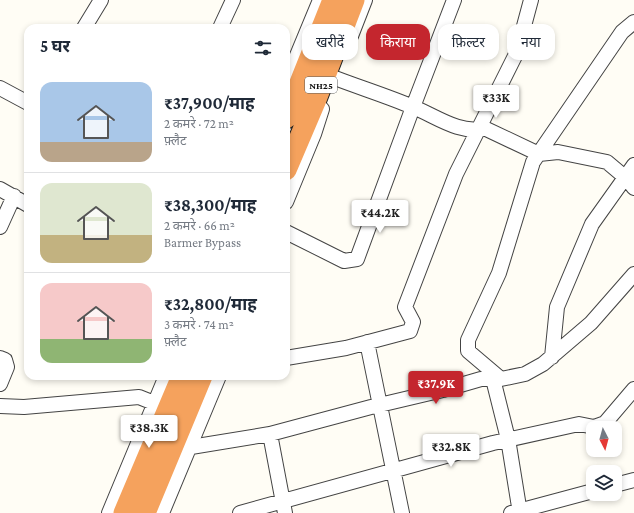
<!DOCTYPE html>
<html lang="hi">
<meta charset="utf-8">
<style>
:root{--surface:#fff;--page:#f2f2f3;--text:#1f2937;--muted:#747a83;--line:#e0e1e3;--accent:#c4262e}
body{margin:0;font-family:"Crimson Pro","Noto Sans Devanagari",serif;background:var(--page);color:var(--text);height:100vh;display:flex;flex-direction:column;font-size:15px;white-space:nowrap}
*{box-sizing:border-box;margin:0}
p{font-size:13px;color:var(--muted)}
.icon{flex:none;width:22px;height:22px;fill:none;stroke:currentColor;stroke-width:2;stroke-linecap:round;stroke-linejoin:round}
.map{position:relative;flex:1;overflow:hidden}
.details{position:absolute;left:24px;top:24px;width:266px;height:356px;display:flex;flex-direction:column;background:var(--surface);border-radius:12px;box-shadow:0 2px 6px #0003}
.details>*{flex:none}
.banner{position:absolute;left:302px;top:24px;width:272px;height:36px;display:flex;gap:8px}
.needle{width:26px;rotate:174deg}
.fabs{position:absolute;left:586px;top:421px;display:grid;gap:8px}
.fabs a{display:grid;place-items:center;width:36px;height:36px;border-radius:8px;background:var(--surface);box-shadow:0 2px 6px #0003;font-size:20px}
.price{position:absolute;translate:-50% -34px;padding:0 9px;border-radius:4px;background:#fff;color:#222;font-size:13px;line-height:26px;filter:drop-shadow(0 1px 2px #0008)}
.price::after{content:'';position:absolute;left:50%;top:24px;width:12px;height:9px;margin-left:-6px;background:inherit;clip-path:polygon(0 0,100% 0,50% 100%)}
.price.on{background:var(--accent);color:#fff}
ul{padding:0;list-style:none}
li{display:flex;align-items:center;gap:12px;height:100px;padding:0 16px}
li+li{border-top:1px solid var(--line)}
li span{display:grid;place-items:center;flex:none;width:112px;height:80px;border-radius:12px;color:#555}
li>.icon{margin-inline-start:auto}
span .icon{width:48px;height:48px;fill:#fffc;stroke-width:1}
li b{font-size:17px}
h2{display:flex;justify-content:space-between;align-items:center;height:48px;padding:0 16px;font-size:17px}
.tag{padding:0 14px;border-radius:12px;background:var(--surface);box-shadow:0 2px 6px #0003;font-size:14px;line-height:36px}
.tag.on{background:var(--accent);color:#fff}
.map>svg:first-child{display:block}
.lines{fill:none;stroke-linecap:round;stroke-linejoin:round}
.minor-casing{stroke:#444;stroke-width:16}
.highway-casing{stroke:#222;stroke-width:23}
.minor{stroke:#fff;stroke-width:14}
.highway{stroke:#f5a25d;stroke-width:21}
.labels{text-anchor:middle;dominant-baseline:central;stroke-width:4;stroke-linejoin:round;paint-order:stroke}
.shield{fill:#fff;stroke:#585858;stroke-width:1}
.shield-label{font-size:10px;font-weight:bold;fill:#111}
</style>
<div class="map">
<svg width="634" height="513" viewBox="0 0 634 513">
<rect width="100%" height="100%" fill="#fffdf5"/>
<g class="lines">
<!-- minor casing -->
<g class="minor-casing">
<path id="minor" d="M84,28L101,0
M220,28L233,0
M351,36L365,0
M335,78C361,88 387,96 413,107C434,115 460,135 484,128L539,154L558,152L607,162L626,178L634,188
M286,82L320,0
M0,88L28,103
M0,189L28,205
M286,202L314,134L322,109
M0,227L14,196
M286,232L344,261L357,259L413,107L454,0
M367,342L402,513
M552,357L557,307L592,224L634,165
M0,358L5,360L7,367L0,384
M286,358L346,348L410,331L413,322L405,307L456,174L517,52L531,0
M493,379L508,439L520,513
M501,379L468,351V340L499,273L533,162L622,32L634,22
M0,406L24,407L139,397L154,403
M270,434L285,513
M191,447L270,434L371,407L443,390L481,379H501L525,374L543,364L591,323L634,274
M615,485L634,480
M109,513L166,376
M162,513L219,376
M240,513L493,443L579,424L594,427L605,423L634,389
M511,513L593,491"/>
</g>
<!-- highway casing -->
<g class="highway-casing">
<path id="highway" d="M286,118L333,0
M286,170L315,102L354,0
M124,513L182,376
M145,513L202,376"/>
</g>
<!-- minor -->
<use href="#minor" class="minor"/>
<!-- highway -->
<use href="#highway" class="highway"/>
</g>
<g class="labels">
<!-- shield labels -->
<rect class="shield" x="305" y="77" width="32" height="16" rx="3"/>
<g class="shield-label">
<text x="321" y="85">NH25</text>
</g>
</g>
</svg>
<div class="fabs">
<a><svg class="needle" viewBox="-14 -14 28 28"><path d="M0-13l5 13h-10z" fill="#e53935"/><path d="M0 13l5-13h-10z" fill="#747a83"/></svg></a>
<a><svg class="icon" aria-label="layers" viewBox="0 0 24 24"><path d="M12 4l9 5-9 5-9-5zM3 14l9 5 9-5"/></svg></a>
</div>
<b class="price" style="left:496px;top:119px">₹33K</b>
<b class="price" style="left:380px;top:234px">₹44.2K</b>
<b class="price on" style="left:436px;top:405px">₹37.9K</b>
<b class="price" style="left:149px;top:449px">₹38.3K</b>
<b class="price" style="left:451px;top:468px">₹32.8K</b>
<div class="banner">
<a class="tag">खरीदें</a>
<a class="tag on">किराया</a>
<a class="tag">फ़िल्टर</a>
<a class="tag">नया</a>
</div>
<section class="details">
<h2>5 घर<svg class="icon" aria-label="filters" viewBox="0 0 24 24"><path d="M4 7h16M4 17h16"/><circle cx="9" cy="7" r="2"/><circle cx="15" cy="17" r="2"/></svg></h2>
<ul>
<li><span style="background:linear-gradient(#a9c7e8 75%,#b9a48a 0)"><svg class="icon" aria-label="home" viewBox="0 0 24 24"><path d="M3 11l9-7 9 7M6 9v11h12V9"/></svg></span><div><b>₹37,900/माह</b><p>2 कमरे · 72 m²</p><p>फ़्लैट</p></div></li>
<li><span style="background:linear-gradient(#dfe7d0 65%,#c2b280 0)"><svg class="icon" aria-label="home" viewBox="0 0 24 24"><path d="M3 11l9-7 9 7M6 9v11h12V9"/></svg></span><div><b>₹38,300/माह</b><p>2 कमरे · 66 m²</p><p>Barmer Bypass</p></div></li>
<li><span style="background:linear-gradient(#f6c9c9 70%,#8fb573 0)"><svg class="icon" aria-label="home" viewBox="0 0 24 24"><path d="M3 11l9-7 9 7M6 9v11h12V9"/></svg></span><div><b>₹32,800/माह</b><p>3 कमरे · 74 m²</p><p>फ़्लैट</p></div></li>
</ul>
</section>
</div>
